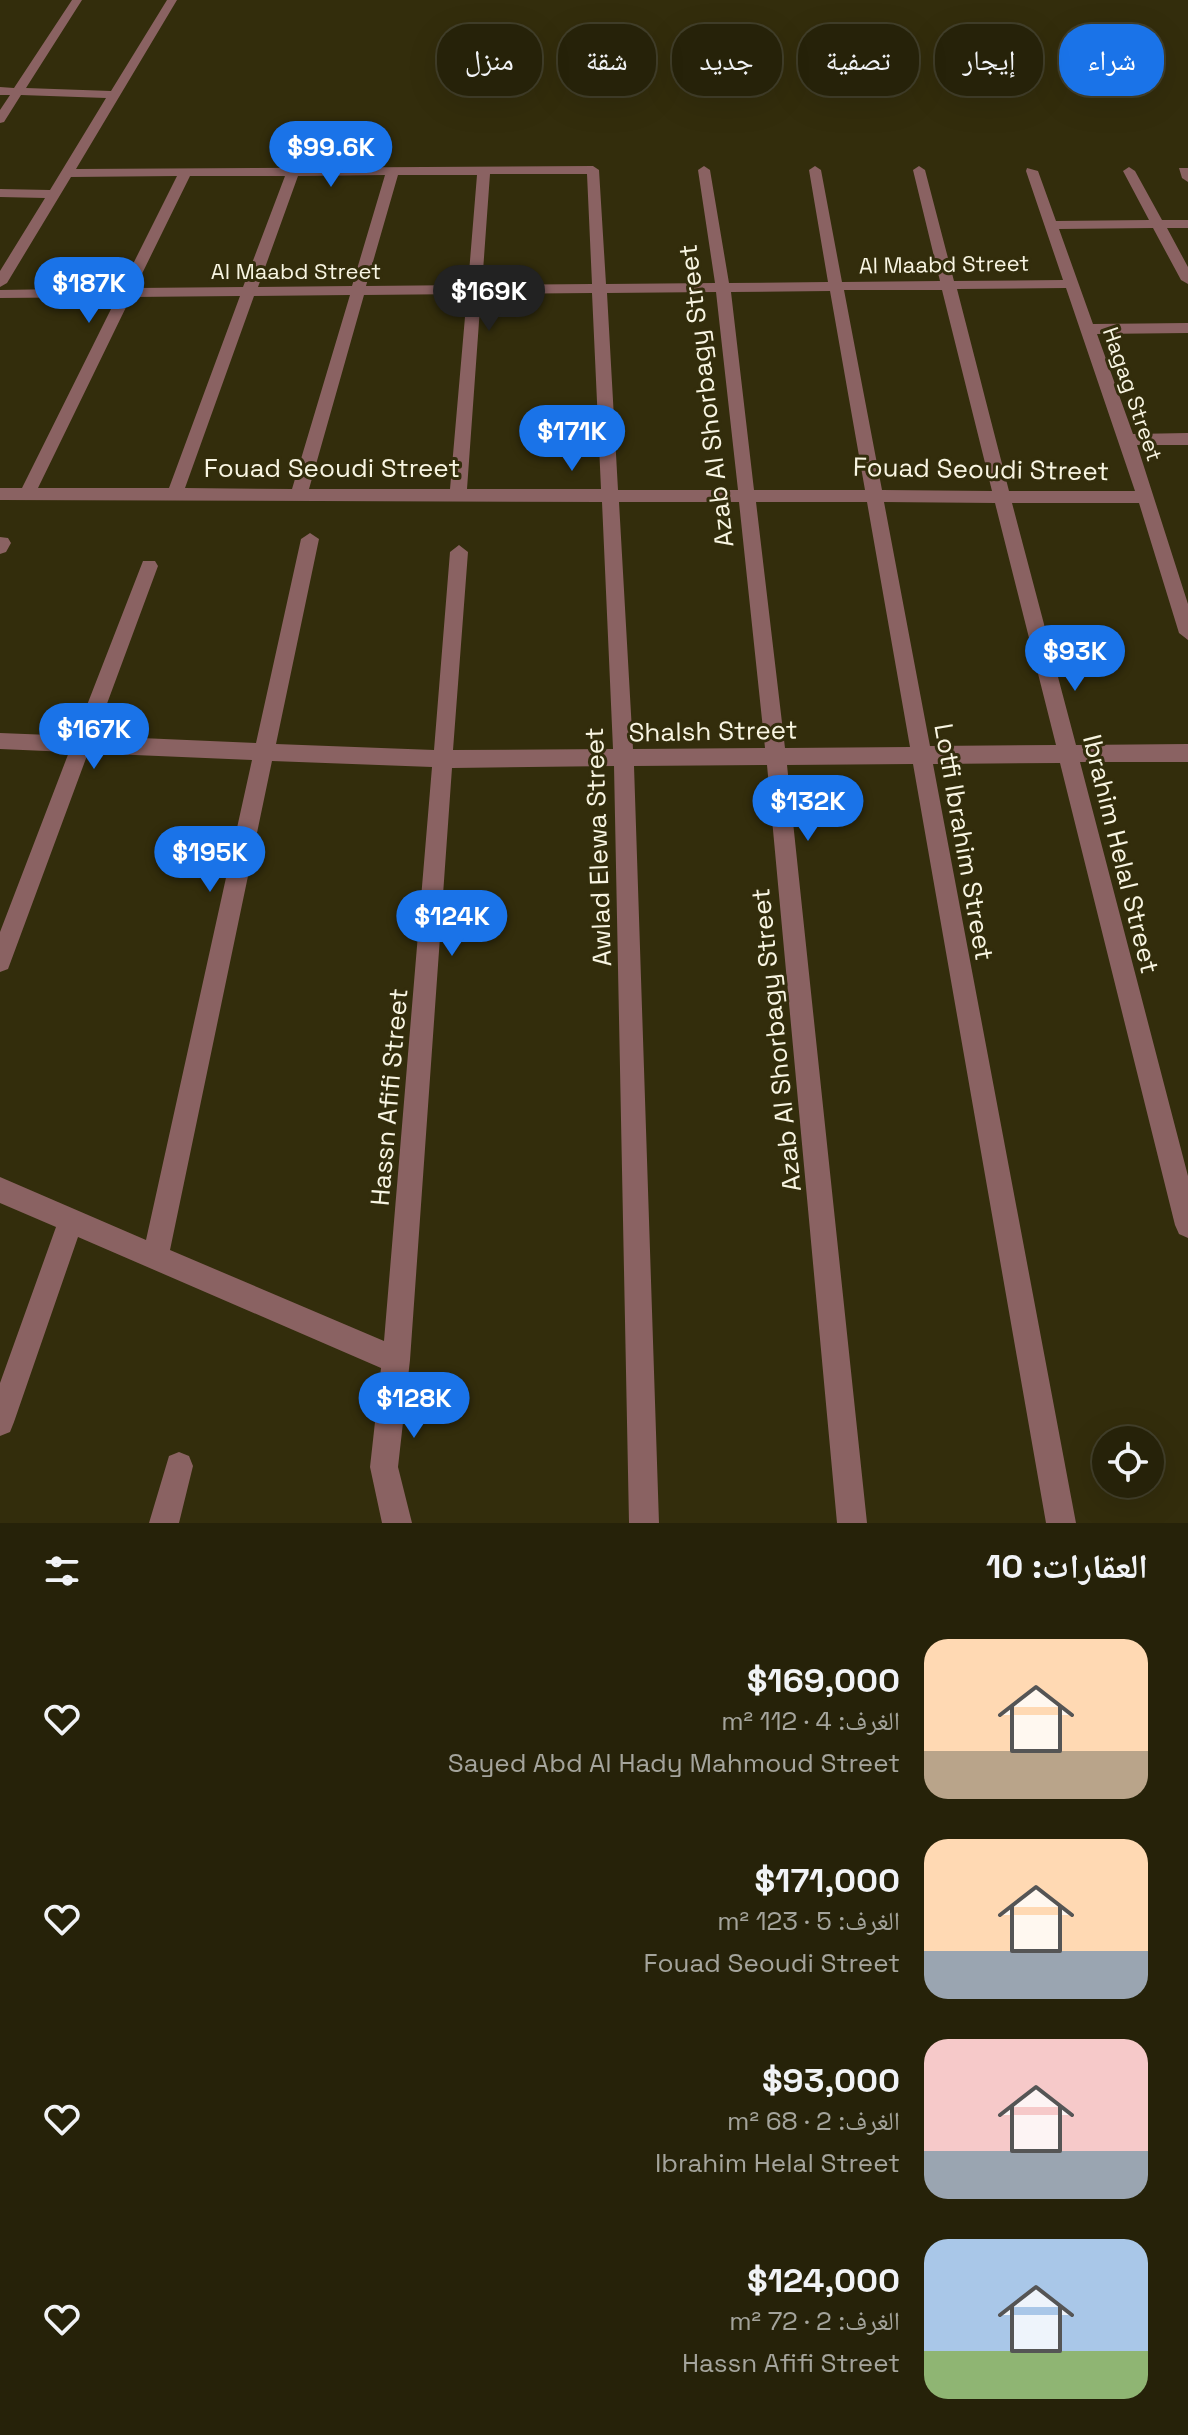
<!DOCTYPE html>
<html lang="ar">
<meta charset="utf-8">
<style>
:root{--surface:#262209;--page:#322f17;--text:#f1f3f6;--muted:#a4a49c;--line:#423f2a;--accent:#1a73e8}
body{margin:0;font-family:"Space Grotesk","Noto Naskh Arabic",sans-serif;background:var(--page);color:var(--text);direction:rtl;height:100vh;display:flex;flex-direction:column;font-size:30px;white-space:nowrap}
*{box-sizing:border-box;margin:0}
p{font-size:26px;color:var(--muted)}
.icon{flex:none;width:44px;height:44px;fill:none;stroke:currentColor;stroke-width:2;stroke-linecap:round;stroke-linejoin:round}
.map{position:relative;height:1523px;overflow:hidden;direction:ltr}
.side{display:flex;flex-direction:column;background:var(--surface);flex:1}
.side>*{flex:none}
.guide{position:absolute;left:24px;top:24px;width:1140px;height:72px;direction:rtl;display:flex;gap:16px}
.tools{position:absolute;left:1092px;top:1426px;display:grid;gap:16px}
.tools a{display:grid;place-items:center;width:72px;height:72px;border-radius:50%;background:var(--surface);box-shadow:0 8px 32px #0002,0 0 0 2px var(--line);font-size:40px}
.price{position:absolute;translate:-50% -68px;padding:0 18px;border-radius:28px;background:var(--accent);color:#fff;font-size:26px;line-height:52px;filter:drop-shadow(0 2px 4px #0008)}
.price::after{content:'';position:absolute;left:50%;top:48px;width:24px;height:18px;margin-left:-12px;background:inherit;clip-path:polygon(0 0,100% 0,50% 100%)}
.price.current{background:#222;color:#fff}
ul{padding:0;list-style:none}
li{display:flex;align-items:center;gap:24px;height:200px;padding:0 40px}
li span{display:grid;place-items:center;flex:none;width:224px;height:160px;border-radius:24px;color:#555}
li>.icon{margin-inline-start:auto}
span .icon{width:96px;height:96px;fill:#fffc;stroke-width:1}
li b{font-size:34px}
h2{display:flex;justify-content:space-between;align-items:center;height:96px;padding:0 40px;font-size:34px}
.tag{padding:0 28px;border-radius:32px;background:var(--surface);box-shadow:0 8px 32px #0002,0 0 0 2px var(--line);font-size:28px;line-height:72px}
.tag.current{background:var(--accent);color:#fff}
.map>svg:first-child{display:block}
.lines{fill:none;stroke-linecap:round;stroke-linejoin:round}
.minor{fill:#8a6262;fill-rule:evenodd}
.labels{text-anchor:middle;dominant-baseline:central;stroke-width:6;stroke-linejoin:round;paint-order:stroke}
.far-street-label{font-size:22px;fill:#f8f5e2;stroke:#332d0c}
.street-label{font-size:26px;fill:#f8f5e2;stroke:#332d0c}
</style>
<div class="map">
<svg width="1188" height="1523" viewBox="0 0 1188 1523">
<rect width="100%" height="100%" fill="#332d0c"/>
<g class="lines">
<!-- minor -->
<path class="minor" d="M72,0H82L26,88L111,91L167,0H177L76,169L593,166L599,170L606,284L715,283L698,170L704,166L710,170L729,283L828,282L809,170L815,166L821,170L842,282L940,281L913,170L919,166L925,170L954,281L1063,280L1026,171L1027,168L1038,171L1056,221L1149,220L1123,171L1129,167L1135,171L1162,220H1188V228H1167L1188,267V284L1181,280L1153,228L1059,229L1093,324L1188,323V333L1097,334L1133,434L1188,433V445H1137L1188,604V640L1179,633L1139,503H1012L1076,745L1188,744V762H1080L1188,1176V1238L1179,1234L1175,1225L1060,763L933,764L1076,1523H1046L913,764L787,765L867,1523H837L767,765L634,766L659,1523H629L614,766L452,768L410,1360L398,1467L412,1523H382L370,1467L381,1368L78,1237L14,1422L10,1432L0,1436V1383L56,1227L0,1203V1177L146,1240L252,760L88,753L11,961L8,969L0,972V932L69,752L0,749V733L75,736L143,561H155L158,566L95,736L256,743L301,539L310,533L319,539L276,744L434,750L450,552L459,545L468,552L453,750L613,749L602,502L0,500V488H22L117,297L0,298V290L121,288L177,176L71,177L7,283L0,287V271L45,198L0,197V189L50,190L106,98L21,95L4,122L0,123V110L10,95H0V87L14,88ZM490,174H587L592,284L482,285ZM385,175L352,286L258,287L298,176ZM398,175H477L468,285L366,286ZM190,176H285L243,287L135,288ZM1066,288L1135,491H1009L957,289ZM844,290H942L992,491L882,490ZM830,291L865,490H754L731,292ZM716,292L738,490H618L607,293ZM592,293L601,489H467L481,294ZM467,294L450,489H309L364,295ZM350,295L292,489L185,488L254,296ZM240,296L169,488H38L131,297ZM619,502H739L765,748L633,749ZM756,502H867L910,747L785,748ZM884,502L995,503L1056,745L930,746ZM272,761L432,767L384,1341L170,1250Z
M1179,168H1188V182L1182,178Z
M0,537L8,538L11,543L6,552L0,554Z
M179,1452L189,1456L193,1466L179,1523H149L169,1456Z"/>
</g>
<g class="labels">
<!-- far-street labels -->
<g class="far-street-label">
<text transform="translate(944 264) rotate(-1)">Al Maabd Street</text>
<text x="296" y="271">Al Maabd Street</text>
<text transform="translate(1133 394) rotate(71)">Hagag Street</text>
</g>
<!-- street labels -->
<g class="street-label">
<text transform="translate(706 396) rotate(-97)">Azab Al Shorbagy Street</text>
<text x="332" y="468">Fouad Seoudi Street</text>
<text transform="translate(981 469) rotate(1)">Fouad Seoudi Street</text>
<text transform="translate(713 731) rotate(-1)">Shalsh Street</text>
<text transform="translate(964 842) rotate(80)">Lotfi Ibrahim Street</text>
<text transform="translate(598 847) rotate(-92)">Awlad Elewa Street</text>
<text transform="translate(1121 854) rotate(76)">Ibrahim Helal Street</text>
<text transform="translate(776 1040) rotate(-96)">Azab Al Shorbagy Street</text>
<text transform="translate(389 1097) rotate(-85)">Hassn Afifi Street</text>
</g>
</g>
</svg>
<div class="tools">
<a><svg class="icon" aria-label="locate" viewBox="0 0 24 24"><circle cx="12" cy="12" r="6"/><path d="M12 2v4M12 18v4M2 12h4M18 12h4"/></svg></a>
</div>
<b class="price" style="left:331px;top:189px">$99.6K</b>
<b class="price" style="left:89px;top:325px">$187K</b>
<b class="price current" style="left:489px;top:333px">$169K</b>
<b class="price" style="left:572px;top:473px">$171K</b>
<b class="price" style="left:1075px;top:693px">$93K</b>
<b class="price" style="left:94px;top:771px">$167K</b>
<b class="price" style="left:808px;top:843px">$132K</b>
<b class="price" style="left:210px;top:894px">$195K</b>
<b class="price" style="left:452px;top:958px">$124K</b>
<b class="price" style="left:414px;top:1440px">$128K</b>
<div class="guide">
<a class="tag current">شراء</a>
<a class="tag">إيجار</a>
<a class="tag">تصفية</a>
<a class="tag">جديد</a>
<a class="tag">شقة</a>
<a class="tag">منزل</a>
</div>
</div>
<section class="side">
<h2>العقارات: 10<svg class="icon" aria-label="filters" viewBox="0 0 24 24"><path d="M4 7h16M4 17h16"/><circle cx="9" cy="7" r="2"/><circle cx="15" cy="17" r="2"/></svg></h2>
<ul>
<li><span style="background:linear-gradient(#ffd9b3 70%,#b9a48a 0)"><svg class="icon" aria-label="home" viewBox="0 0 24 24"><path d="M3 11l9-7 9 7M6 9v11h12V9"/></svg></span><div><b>$169,000</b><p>الغرف: 4 · 112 m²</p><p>Sayed Abd Al Hady Mahmoud Street</p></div><svg class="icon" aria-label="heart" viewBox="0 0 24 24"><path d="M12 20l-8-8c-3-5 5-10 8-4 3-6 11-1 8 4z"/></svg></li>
<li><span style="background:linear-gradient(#ffd9b3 70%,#9aa5b1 0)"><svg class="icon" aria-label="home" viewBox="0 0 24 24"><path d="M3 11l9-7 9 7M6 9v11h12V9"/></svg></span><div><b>$171,000</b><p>الغرف: 5 · 123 m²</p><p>Fouad Seoudi Street</p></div><svg class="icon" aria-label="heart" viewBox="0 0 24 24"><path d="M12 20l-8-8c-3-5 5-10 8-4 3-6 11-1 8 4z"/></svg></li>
<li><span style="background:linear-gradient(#f6c9c9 70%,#9aa5b1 0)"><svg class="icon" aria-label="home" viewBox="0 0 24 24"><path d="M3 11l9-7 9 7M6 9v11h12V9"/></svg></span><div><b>$93,000</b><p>الغرف: 2 · 68 m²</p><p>Ibrahim Helal Street</p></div><svg class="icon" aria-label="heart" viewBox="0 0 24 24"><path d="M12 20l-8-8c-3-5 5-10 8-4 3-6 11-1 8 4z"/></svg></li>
<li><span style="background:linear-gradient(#a9c7e8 70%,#8fb573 0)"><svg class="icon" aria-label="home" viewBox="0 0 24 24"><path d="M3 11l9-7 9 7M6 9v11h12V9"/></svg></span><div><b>$124,000</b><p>الغرف: 2 · 72 m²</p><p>Hassn Afifi Street</p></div><svg class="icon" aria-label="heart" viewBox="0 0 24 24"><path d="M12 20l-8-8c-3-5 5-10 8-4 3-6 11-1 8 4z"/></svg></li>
</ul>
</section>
